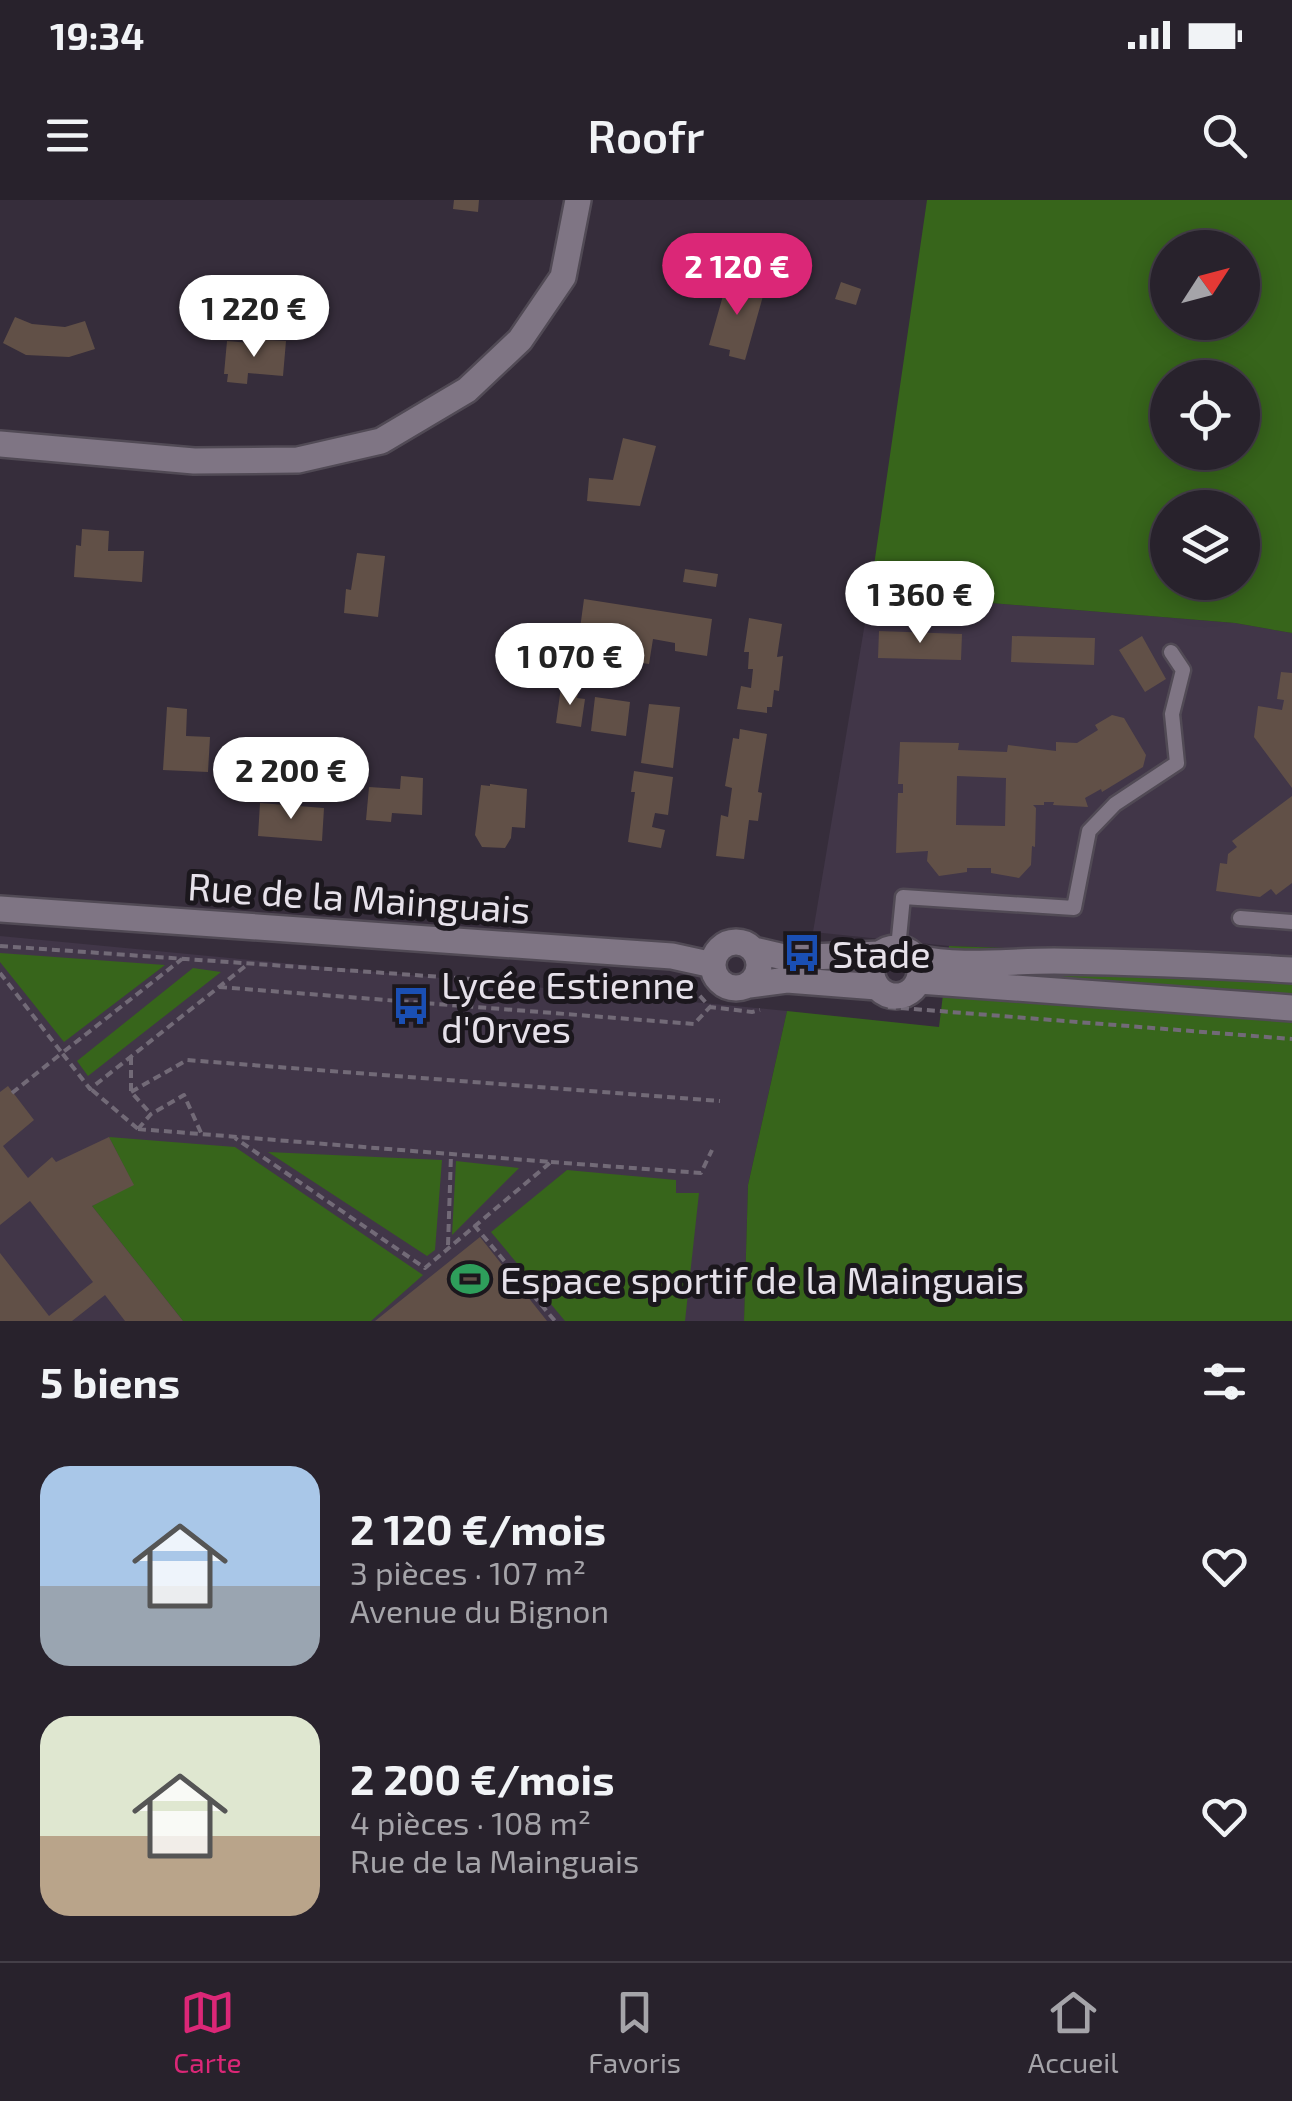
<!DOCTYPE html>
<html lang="fr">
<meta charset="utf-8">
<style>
:root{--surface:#28222c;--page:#302a34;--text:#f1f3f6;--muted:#a5a4a9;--line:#443f48;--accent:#db2777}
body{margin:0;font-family:"Exo 2",sans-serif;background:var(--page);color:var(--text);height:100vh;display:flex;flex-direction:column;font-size:38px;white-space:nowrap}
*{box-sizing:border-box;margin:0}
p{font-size:32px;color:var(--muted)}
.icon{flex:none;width:55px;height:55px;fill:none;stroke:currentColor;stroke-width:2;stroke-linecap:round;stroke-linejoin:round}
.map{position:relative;height:1121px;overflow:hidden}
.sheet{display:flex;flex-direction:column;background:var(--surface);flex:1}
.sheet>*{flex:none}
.needle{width:65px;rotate:54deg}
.controls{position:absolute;left:1150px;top:30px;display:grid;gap:20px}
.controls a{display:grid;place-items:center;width:110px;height:110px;border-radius:50%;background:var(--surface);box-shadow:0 5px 25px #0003,0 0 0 2px var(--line);font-size:50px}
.price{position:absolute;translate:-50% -85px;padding:0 22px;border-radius:35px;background:#fff;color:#222;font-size:32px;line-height:65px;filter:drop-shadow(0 2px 5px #0008)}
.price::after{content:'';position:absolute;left:50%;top:60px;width:30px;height:22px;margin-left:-15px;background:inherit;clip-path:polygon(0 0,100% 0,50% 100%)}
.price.selected{background:var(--accent);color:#fff}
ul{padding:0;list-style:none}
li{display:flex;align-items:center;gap:30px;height:250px;padding:0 40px}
li span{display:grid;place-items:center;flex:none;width:280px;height:200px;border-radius:30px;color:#555}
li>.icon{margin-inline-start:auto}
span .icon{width:120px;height:120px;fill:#fffc;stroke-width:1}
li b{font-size:42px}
h2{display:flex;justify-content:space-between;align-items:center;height:120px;padding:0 40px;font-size:42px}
.status{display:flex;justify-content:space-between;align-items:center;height:70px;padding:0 50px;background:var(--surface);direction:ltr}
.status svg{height:28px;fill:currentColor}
header{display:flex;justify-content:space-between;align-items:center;height:130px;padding:0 40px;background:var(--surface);font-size:45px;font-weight:600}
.menu{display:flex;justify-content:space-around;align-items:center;height:140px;border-top:2px solid var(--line);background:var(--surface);font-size:28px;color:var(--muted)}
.menu a{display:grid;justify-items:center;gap:5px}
.menu .selected{color:var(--accent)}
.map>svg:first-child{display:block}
.built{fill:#413648}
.green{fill:#37651b;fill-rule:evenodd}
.building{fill:#615047;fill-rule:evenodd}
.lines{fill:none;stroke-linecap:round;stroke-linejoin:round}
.service-casing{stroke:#514a55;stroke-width:19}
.minor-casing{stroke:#514a55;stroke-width:30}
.tertiary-casing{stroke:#514a55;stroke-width:30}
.path{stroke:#726a77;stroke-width:4;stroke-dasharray:8 5;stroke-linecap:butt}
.service{stroke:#7f7584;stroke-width:14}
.minor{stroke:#7f7584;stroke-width:25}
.tertiary{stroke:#7f7584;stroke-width:25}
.labels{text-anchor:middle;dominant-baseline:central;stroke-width:10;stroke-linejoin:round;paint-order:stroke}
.street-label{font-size:38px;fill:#e6e1ea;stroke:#1b171d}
.poi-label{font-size:38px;fill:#e6e1ea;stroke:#1b171d;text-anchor:start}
</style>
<div class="status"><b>19:34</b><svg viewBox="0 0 49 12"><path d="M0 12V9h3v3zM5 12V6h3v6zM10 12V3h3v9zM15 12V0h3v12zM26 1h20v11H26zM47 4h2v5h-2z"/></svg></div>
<header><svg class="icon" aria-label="menu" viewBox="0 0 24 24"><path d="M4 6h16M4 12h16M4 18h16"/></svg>Roofr<svg class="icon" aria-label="search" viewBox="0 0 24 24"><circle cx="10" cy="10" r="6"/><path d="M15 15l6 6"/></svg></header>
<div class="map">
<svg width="1292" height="1121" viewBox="0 0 1292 1121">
<rect width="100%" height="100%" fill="#362d3b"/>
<!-- built -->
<path class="built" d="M870,393L1235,423L1292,433V764L1172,754L949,746L813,732Z
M0,736L787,811L748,985L744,1121H0Z"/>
<!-- green -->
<path class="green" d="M927,0H1292V433L1235,423L870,393ZM1168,48H1242V122H1168ZM1168,178H1242V252H1168ZM1168,308H1242V382H1168Z
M949,746L1172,754L1292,764V1121H744L748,985L787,811L939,827Z
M0,753L165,765L64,842L0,762Z
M193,768L221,772L88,876L77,861Z
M109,937L235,947L423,1075L371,1121H183L92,1006L133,984Z
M268,952L442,960L435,1050L427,1056Z
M456,961L519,968L452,1035Z
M567,970L676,980V993H699L685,1121H565L491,1032Z"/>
<!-- building -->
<path class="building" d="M454,0H479L478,12L453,9Z
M728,78L765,89L745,160L729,156L730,150L709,145Z
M841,82L861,89L856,105L835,99Z
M15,117L32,124L65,127L85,121L95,149L69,157L26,155L3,143Z
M263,140L286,141L283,176L248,173L247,184L227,182L228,174H224L227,141L263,144Z
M623,238L656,246L640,306L587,301L589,278L613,280Z
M82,329L109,331L108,351H144L142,382L74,377L76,345L81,346Z
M357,353L385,356L378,417L344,413L346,389L351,390Z
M685,369L718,374L716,387L683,382Z
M584,399L712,419L707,456L675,451V443L653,439L649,464L635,462L639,445L621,442L622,435L607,432L606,440L579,436Z
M749,418L782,424L777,457L783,456L779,491L774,490L772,507H767V513L737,509L741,486L751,488L753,469H748L749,452H744Z
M879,431L962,434L961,460L878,458Z
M1012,436L1095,438L1094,465L1011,462Z
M1142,436L1166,479L1145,492L1119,450Z
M1281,472L1292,473V588L1254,537L1258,506L1282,510L1284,500L1277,499Z
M561,487L579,489L577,498L585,499L581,527L556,523Z
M595,497L630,502L626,536L591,531Z
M649,504L680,507L673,568L641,563Z
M167,507L187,509L186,536L210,537L208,572L163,570Z
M1112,515L1124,518L1146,555L1143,567L1102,592L1101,589L1085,598L1088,607L1053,605L1054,602H1044V605H1033L1036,608L1035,647L1032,646L1031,665L1019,678L991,673V668H967V672L939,676L927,661L928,651L896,653L898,593H903V584H898L900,542L959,543L958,550L1007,552L1008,545L1056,551V542L1077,543L1098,530L1095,525ZM957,576L1006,578L1005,626L956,625Z
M740,529L767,534L758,592L762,593L758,621L749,620L744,659L716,656L721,615L728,617L732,588L725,586L733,538L739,539Z
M634,571L673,577L668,615L655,613L652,627L665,630L661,648L628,642L635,592H631Z
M401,576L423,578L422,615L392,613L391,622L366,620L369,587L400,589Z
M490,584L527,589L525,628L512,627L511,638L505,648L482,647L475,635L481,585L490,586Z
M1292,596V683L1276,695L1271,689L1260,697L1216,691L1220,663L1227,664L1228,654L1237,647L1232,641Z
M260,603L324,608L322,641L258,636Z
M8,886L34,920L3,946L28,978L52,957L56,962L109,937L134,985L92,1006L183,1121H125L105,1095L72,1121H0V1053L49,1116L93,1082L30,1001L0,1025V892Z
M480,1037L547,1121H375Z"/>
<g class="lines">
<!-- service casing -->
<g class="service-casing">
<path id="service" d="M1240,718L1292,722
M898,748L903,697L1074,708L1089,631L1115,604L1177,563L1172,514L1183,470L1171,452"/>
</g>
<!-- minor casing -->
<g class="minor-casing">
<path id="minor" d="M0,244L194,261L298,260L381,241L467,190L520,140L563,77L578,0"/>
</g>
<!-- tertiary casing -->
<g class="tertiary-casing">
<path id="tertiary" d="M0,709L672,756L713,765
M713 765a23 23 0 1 1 46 0a23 23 0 1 1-46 0Z
M872 772a24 24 0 1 1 48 0a24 24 0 1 1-48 0Z
M754,750L788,758L880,754
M916,758C962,768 1007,761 1054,761C1133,762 1212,765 1292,770
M919,781L1292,808
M749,785L787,780L877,787"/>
</g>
<!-- path -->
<path class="path" d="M0,746L699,795L710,807L752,812L760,810
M0,773L62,853L182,759
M219,787L694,824L710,807
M888,807L1292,839
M131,857V892L151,914
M92,890L138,929
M131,892L187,860L720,901
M12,893L62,853L90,889L248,764
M138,929L551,962L425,1068L235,938
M138,929L151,914L184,895L202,935
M551,962L701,973L712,950
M474,1025L555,1121
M448,1045L451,955"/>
<!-- service -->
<use href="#service" class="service"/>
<!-- minor -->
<use href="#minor" class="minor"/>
<!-- tertiary -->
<use href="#tertiary" class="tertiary"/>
</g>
<!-- icons -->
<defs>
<g id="bus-bare" transform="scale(3)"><path d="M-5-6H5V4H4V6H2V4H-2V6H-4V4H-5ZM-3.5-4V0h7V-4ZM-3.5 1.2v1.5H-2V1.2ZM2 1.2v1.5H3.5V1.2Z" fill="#1a4fb4" stroke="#1b171d" stroke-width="2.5" paint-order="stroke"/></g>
<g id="stadium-bare" transform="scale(3)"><path d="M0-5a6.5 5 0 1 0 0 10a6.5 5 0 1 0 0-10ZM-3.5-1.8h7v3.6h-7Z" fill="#2e9e5b" stroke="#1b171d" stroke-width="2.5" paint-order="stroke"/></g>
</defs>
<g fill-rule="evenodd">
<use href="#bus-bare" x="802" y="753"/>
<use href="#bus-bare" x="411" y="806"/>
<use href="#stadium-bare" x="470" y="1079"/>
</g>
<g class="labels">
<!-- street labels -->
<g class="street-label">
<text transform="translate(359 697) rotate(4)">Rue de la Mainguais</text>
</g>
<!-- poi labels -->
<g class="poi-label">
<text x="832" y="753">Stade</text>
<text x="441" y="784">Lycée Estienne<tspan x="441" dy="44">d'Orves</tspan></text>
<text x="500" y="1079">Espace sportif de la Mainguais</text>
</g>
</g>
</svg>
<div class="controls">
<a><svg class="needle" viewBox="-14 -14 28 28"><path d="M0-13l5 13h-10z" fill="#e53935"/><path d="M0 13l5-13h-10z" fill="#a5a4a9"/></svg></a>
<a><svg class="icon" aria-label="locate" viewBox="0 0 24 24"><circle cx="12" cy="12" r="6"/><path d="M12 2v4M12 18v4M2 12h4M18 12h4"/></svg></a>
<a><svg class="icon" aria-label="layers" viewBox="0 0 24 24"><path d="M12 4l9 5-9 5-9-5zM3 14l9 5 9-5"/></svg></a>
</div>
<b class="price selected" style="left:737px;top:118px">2 120 €</b>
<b class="price" style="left:254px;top:160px">1 220 €</b>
<b class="price" style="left:920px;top:446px">1 360 €</b>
<b class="price" style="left:570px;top:508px">1 070 €</b>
<b class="price" style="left:291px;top:622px">2 200 €</b>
</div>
<section class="sheet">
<h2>5 biens<svg class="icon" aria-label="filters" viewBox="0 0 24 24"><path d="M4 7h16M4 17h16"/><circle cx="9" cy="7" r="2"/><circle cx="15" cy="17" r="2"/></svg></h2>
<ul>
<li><span style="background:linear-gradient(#a9c7e8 60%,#9aa5b1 0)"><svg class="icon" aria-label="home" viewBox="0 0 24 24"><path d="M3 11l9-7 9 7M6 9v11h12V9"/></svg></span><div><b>2 120 €/mois</b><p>3 pièces · 107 m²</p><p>Avenue du Bignon</p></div><svg class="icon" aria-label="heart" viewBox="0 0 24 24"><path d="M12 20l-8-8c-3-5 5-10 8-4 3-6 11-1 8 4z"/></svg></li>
<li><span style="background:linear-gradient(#dfe7d0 60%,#b9a48a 0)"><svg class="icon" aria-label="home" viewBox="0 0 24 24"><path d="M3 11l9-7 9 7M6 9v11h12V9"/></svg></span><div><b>2 200 €/mois</b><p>4 pièces · 108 m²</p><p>Rue de la Mainguais</p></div><svg class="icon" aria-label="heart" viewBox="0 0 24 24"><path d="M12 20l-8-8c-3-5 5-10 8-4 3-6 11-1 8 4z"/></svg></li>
</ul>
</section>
<nav class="menu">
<a class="selected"><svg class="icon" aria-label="map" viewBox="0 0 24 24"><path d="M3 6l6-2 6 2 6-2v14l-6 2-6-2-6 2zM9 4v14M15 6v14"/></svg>Carte</a>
<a><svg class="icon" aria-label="saved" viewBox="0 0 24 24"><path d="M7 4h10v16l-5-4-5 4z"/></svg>Favoris</a>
<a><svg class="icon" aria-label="home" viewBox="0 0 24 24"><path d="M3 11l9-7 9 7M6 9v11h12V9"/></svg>Accueil</a>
</nav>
